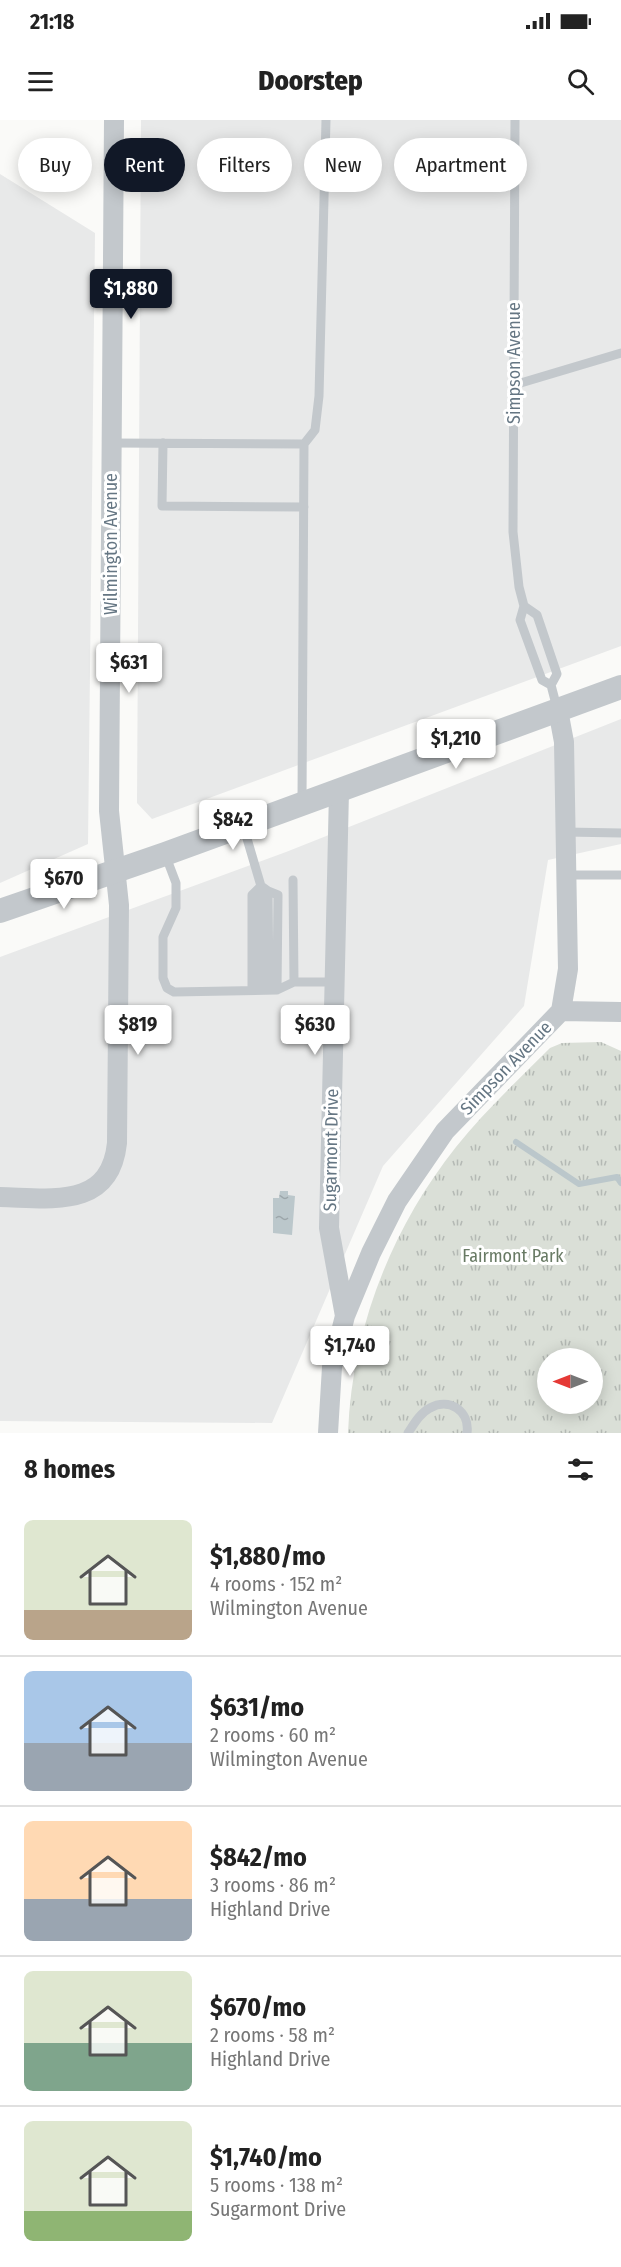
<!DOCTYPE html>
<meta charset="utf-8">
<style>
:root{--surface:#fff;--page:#f6f6f6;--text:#222;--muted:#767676;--line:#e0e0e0;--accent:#111827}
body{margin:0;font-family:"Fira Sans Condensed",sans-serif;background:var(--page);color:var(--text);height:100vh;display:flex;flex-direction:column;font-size:22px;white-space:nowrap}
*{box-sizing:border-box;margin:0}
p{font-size:20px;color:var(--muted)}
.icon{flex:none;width:33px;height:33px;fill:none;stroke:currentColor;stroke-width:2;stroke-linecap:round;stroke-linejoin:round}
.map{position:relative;height:1313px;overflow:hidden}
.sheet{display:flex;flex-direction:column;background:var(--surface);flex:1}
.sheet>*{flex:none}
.top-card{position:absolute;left:18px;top:18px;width:585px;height:54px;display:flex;gap:12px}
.needle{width:39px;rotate:270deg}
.fabs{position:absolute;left:537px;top:1228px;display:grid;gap:12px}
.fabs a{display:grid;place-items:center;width:66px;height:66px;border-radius:50%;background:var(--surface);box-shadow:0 3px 15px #0003;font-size:30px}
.price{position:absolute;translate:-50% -51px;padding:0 14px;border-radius:6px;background:#fff;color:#222;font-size:20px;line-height:39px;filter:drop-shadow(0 2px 3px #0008)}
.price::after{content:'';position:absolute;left:50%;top:36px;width:18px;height:14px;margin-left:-9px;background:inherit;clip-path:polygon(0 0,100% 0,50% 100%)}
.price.selected{background:var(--accent);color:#fff}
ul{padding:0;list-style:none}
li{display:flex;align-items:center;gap:18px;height:150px;padding:0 24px}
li+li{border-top:2px solid var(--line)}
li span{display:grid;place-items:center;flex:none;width:168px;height:120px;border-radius:9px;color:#555}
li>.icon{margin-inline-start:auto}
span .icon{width:72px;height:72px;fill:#fffc;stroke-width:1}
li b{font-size:26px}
h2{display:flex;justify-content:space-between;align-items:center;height:72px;padding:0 24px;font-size:26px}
.tag{padding:0 21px;border-radius:27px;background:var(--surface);box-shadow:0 3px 15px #0003;font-size:21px;line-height:54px}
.tag.selected{background:var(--accent);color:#fff}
.status{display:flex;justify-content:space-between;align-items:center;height:42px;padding:0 30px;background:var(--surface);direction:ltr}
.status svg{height:16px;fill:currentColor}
header{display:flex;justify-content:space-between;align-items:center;height:78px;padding:0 24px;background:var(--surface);font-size:27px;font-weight:800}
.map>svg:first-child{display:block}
.built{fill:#e8e9e9}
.park{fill:url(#park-tufts);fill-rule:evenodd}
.water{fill:url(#water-ripples)}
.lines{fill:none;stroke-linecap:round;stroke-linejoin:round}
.stream{stroke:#bbc7cb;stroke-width:6}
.service{stroke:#c3c8cc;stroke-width:9}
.minor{stroke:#c3c8cc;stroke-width:20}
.tertiary{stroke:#c3c8cc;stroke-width:24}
.labels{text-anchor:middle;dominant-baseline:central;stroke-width:6;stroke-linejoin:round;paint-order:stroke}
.street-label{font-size:18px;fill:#657683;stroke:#fff}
.park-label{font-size:18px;fill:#687a64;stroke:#fff}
</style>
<div class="status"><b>21:18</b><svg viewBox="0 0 49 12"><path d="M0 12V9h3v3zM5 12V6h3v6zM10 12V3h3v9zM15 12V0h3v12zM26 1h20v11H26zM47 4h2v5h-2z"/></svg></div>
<header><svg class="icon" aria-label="menu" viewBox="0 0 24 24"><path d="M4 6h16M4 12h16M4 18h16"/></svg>Doorstep<svg class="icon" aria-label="search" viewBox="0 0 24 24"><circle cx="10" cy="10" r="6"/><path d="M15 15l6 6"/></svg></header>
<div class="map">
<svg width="621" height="1313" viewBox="0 0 621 1313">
<defs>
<pattern id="park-tufts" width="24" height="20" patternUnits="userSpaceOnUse" patternTransform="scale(1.5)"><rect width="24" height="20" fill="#dadfd7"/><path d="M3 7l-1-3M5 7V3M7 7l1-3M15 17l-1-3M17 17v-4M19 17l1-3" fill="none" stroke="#b4b9b4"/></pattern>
<pattern id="water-ripples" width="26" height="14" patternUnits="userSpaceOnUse" patternTransform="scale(1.5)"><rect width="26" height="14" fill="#bbc7cb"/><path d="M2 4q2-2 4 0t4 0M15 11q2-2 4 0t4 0" fill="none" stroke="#9ca6aa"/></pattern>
</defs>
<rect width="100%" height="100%" fill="#fafaf8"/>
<!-- built -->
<path class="built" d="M141,0H621V526L152,699L137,683Z
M0,54L95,113L88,724L0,763Z
M621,599V724L548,740L524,886L383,1046L272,1303L0,1301V837L286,732Z"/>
<!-- park -->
<path class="park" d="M601,922L621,931V1313H348C352,1209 391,1109 456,1027C484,992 518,960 550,928L562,923ZM548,1239H592V1284H548Z"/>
<!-- water -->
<path class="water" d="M280,1071H288V1075L295,1076L292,1115L273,1113V1078H279Z"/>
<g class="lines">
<!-- stream -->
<path class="stream" d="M516,1022L579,1064L617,1057L621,1063"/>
<!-- service -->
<path class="service" d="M515,0L513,412L519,467L524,486L520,500L542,560L551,565
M514,265L621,233
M111,323L304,324L302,681
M163,323L162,386L304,387
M304,324L315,310L319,276L326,0
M524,486L537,495L557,554L551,565L557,588
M243,705L261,766V870
M566,712L621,713
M165,734L176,763V788L163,817V858L167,868L174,872L277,870L294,862H335
M567,755H621
M293,760L294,862
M261,766L268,771L269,870
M268,771L278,775L277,870
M252,870V775L261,766
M408,1313C414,1304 420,1293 430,1288C449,1277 470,1291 467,1313"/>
<!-- minor -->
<path class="minor" d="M339,671L329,1108L345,1196
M561,891L621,892
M0,1077C50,1078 110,1090 117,1023L119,785L109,691L114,0
M328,1313L332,1247L345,1196L371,1133L397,1081L445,1011L561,891L568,849L564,622L558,590"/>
<!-- tertiary -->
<path class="tertiary" d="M0,791L165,734L621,567"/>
</g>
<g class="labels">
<!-- street labels -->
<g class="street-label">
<text transform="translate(514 243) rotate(-90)">Simpson Avenue</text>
<text transform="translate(111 424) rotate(-90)">Wilmington Avenue</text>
<text transform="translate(506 948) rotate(-46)">Simpson Avenue</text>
<text transform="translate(331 1030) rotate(-89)">Sugarmont Drive</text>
</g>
<!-- park labels -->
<g class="park-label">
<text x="513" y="1136">Fairmont Park</text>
</g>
</g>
</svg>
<div class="fabs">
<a><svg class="needle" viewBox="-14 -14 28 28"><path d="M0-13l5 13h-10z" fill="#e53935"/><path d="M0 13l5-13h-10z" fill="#767676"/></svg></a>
</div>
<b class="price selected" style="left:131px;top:200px">$1,880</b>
<b class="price" style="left:129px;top:574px">$631</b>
<b class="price" style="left:456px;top:650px">$1,210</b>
<b class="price" style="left:233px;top:731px">$842</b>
<b class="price" style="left:64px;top:790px">$670</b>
<b class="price" style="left:138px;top:936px">$819</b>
<b class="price" style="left:315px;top:936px">$630</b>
<b class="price" style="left:350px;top:1257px">$1,740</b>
<div class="top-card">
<a class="tag">Buy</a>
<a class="tag selected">Rent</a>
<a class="tag">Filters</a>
<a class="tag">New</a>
<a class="tag">Apartment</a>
</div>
</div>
<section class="sheet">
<h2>8 homes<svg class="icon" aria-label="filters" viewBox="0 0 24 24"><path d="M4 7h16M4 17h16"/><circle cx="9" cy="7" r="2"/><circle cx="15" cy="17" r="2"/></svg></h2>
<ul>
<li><span style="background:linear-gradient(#dfe7d0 75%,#b9a48a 0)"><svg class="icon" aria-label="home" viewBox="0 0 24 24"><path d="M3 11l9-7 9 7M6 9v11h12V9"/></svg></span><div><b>$1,880/mo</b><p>4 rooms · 152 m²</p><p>Wilmington Avenue</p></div></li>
<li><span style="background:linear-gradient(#a9c7e8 60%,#9aa5b1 0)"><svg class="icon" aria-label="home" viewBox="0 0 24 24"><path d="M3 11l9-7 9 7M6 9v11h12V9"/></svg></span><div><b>$631/mo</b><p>2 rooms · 60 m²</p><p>Wilmington Avenue</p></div></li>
<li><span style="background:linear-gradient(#ffd9b3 65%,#9aa5b1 0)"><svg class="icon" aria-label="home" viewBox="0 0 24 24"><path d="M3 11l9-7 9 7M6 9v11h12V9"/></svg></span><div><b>$842/mo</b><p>3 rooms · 86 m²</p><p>Highland Drive</p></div></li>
<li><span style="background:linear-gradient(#dfe7d0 60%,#7fa58c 0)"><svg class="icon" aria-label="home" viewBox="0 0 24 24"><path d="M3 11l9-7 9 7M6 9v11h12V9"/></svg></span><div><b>$670/mo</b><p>2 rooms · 58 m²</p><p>Highland Drive</p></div></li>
<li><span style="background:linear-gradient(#dfe7d0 75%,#8fb573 0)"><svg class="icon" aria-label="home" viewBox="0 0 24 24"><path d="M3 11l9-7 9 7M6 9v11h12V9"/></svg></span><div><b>$1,740/mo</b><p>5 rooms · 138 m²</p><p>Sugarmont Drive</p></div></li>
</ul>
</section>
